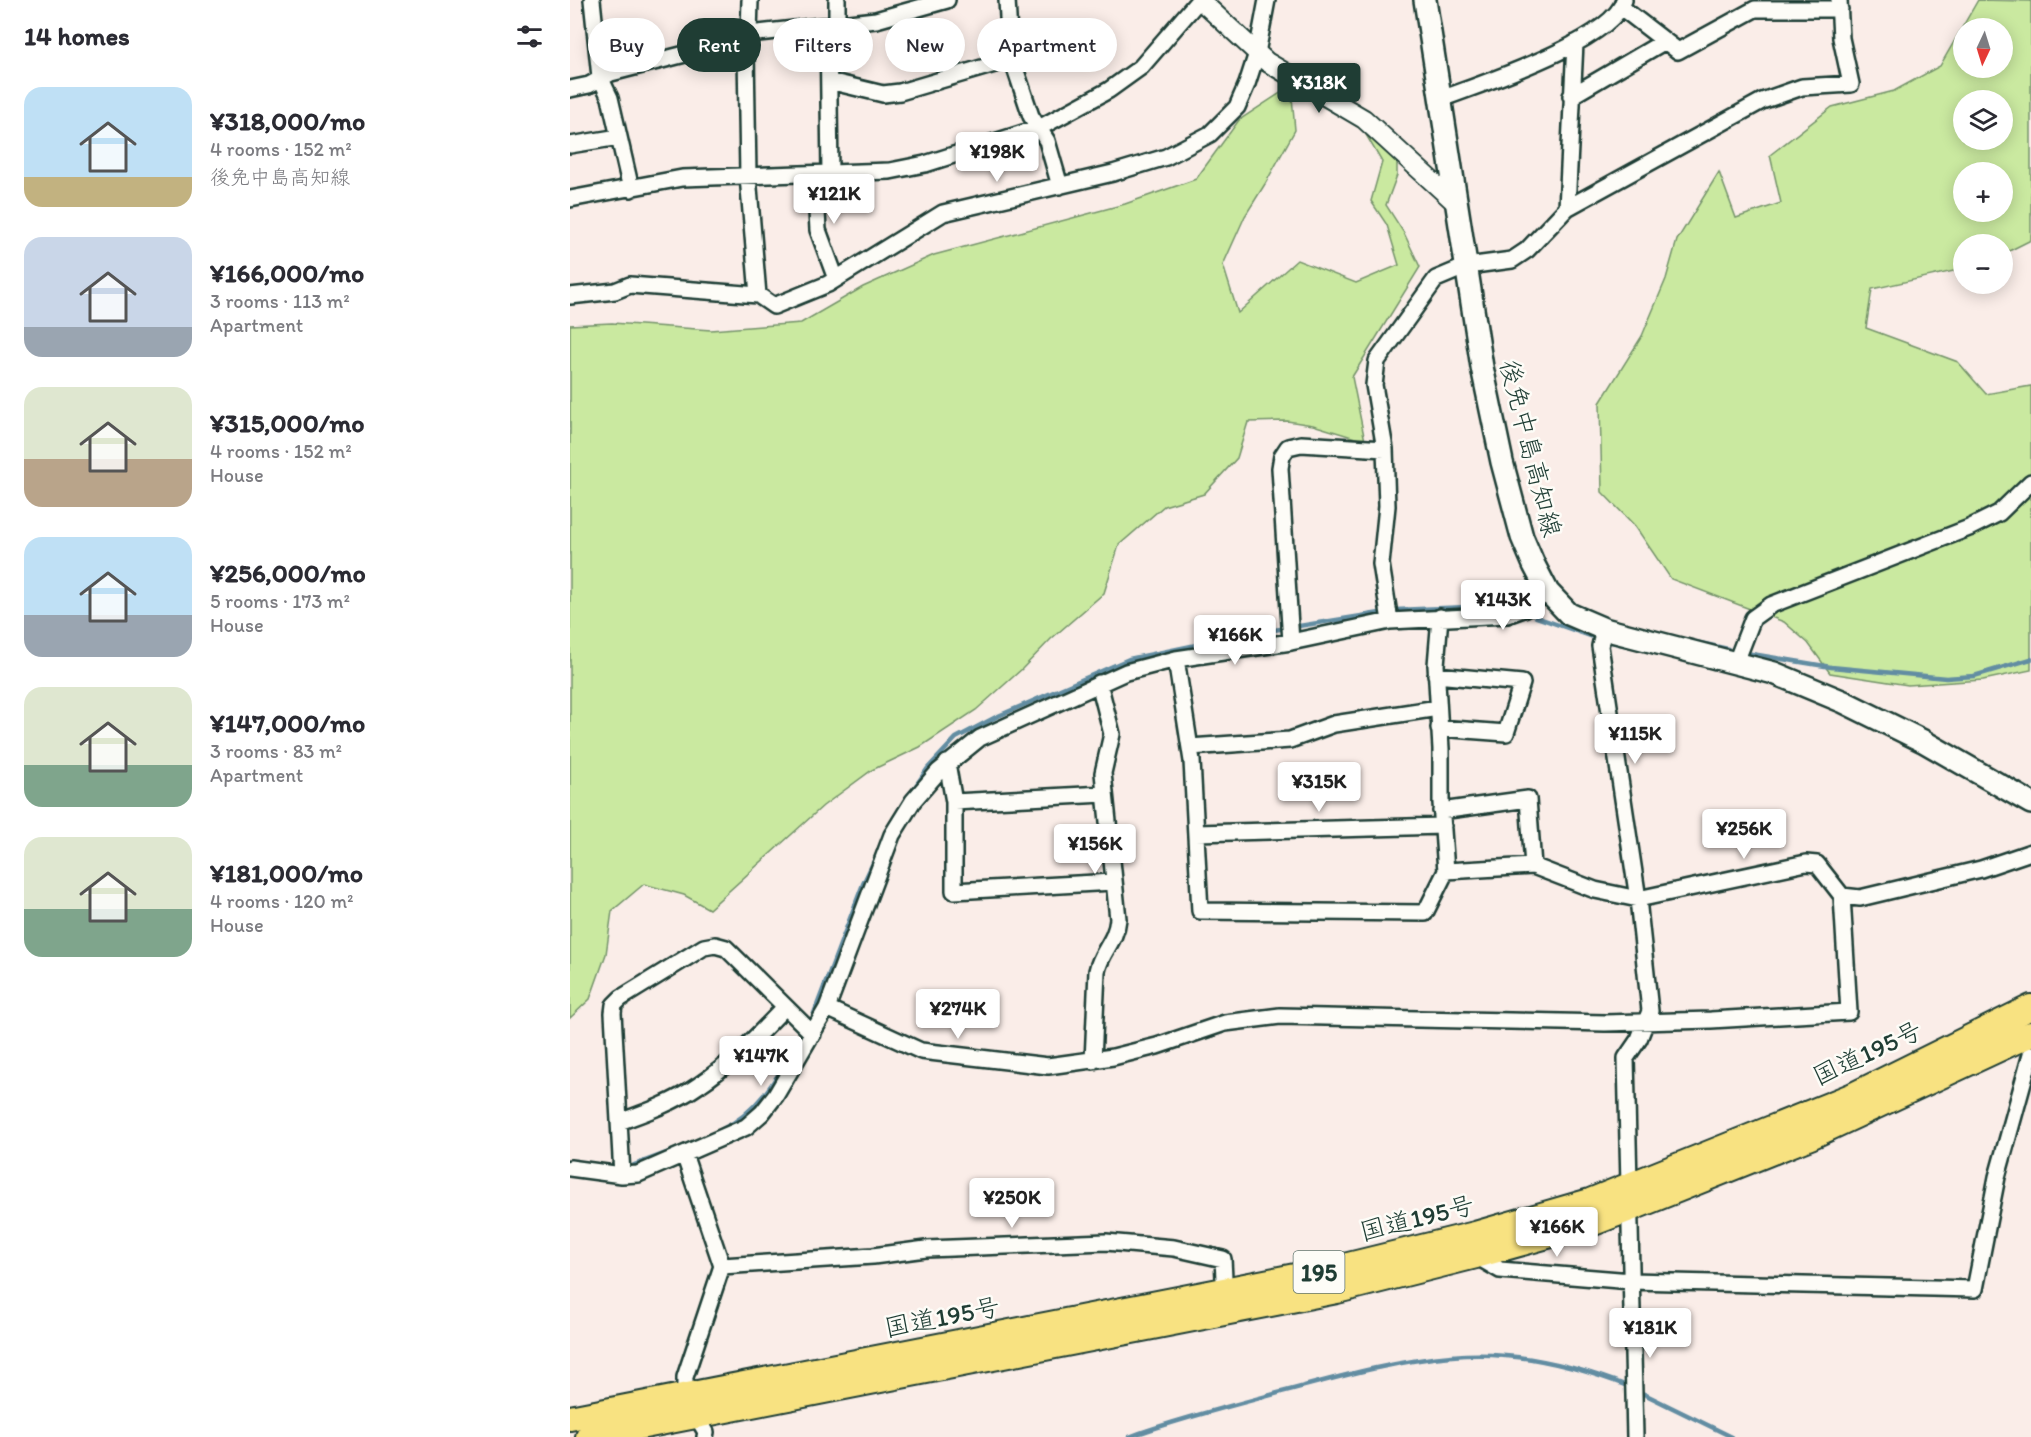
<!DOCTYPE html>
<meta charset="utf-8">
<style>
:root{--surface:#fff;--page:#f2f2f3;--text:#2b2b33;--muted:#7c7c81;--accent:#1f3d34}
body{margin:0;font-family:Itim,"Klee One",sans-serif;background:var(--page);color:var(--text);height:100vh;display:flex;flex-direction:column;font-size:22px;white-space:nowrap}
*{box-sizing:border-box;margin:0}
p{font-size:20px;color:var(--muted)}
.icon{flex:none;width:33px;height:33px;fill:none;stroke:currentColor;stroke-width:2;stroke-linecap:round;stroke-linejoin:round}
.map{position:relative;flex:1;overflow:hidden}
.details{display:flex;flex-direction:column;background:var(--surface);width:570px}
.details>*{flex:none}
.guide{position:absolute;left:18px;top:18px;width:570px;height:54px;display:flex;gap:12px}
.needle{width:39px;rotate:184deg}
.tools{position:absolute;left:1383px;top:18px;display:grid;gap:12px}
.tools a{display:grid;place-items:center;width:60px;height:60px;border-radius:50%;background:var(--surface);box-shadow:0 3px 15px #0003;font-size:30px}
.price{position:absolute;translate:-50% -51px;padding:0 14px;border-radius:6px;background:#fff;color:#222;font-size:20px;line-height:39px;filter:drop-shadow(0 2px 3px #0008)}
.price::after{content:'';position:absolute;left:50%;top:36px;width:18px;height:14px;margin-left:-9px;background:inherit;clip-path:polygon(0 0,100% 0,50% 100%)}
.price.current{background:var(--accent);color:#fff}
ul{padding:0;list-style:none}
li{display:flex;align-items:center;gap:18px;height:150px;padding:0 24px}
li span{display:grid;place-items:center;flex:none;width:168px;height:120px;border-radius:18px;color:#555}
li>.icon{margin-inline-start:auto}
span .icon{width:72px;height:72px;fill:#fffc;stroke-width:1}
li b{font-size:26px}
h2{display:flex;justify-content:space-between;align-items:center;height:72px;padding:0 24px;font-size:26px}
.pill{padding:0 21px;border-radius:27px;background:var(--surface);box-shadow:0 3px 15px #0003;font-size:21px;line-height:54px}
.pill.current{background:var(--accent);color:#fff}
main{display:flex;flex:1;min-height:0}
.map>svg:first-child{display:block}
.green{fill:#cae9a0;stroke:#74936a;stroke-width:1.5;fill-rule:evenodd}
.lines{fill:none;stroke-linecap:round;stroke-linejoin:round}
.stream{stroke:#628da2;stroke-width:4.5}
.minor-casing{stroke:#1f3d34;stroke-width:20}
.tertiary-casing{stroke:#1f3d34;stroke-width:22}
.secondary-casing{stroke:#1f3d34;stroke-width:26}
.trunk-casing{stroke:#1f3d34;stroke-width:28}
.minor{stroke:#fdfcf7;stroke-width:15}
.tertiary{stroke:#fdfcf7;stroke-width:18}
.secondary{stroke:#fdfcf7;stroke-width:21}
.trunk{stroke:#f8e281;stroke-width:24}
.labels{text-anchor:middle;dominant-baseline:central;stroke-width:5;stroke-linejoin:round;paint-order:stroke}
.shield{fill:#fdfcf7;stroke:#62766e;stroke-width:1.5}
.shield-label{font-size:24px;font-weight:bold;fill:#1f3d34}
.street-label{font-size:26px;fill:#1f3d34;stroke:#fdfcf7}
</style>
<main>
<section class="details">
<h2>14 homes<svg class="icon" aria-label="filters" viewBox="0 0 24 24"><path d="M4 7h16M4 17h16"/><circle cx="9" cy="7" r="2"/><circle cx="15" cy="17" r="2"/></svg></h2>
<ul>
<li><span style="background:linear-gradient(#bfe0f5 75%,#c2b280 0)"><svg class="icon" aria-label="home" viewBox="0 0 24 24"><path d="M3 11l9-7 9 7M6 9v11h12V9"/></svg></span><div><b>¥318,000/mo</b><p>4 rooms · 152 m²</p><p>後免中島高知線</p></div></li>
<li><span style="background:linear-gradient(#c9d6e8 75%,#9aa5b1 0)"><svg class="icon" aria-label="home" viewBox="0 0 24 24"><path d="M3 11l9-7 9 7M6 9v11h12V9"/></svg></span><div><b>¥166,000/mo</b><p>3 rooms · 113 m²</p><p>Apartment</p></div></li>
<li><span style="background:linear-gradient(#dfe7d0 60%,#b9a48a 0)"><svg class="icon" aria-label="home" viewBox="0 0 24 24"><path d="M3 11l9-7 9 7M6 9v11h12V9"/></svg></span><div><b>¥315,000/mo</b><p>4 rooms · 152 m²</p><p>House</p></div></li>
<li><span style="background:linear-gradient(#bfe0f5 65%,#9aa5b1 0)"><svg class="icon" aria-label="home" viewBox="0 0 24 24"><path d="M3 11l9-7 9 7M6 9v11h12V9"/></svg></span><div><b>¥256,000/mo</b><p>5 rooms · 173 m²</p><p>House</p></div></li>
<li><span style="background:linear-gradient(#dfe7d0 65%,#7fa58c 0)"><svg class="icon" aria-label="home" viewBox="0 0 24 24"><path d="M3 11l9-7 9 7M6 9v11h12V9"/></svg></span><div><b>¥147,000/mo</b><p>3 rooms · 83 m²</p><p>Apartment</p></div></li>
<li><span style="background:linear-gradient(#dfe7d0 60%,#7fa58c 0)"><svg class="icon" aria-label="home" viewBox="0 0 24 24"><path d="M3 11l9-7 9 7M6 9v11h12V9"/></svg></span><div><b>¥181,000/mo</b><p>4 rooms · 120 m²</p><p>House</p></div></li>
</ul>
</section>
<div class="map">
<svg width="1461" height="1437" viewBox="0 0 1461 1437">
<rect width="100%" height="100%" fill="#faede8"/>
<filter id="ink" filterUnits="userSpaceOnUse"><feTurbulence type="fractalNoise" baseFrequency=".0167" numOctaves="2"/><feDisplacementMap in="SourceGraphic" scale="12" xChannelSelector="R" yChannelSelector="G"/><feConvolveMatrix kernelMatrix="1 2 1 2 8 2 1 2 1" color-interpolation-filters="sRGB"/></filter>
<g filter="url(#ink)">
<!-- green -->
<path class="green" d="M1408,0L1461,1V240L1433,254L1432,244H1394L1393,269L1302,289L1296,328L1388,362L1416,394L1461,386V670L1413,680L1338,685L1260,673L1238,643L1214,622L1101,579L1065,526L1032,492L1030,403L1072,336L1096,279L1107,240L1149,172L1166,218L1211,203L1200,155L1262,107L1324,91L1370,66ZM1394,28H1432V68H1394ZM1394,100H1432V140H1394ZM1394,172H1432V212H1394Z
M721,86L725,130L695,184L675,216L653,265L668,313L727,260L786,283L829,265L817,225L801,201L812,162L788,121L827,160V175L816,205L834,233L850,267L782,377L795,441L743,425L717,421L678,422L667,458L634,494L594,506L549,545L534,593L481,639L452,669L406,710L350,747L302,770L253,806L139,909L114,895L74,884L42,911L36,954L20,999L0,1018V325L42,323L141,330L231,323L293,287L364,255L555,204L626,179L669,120Z"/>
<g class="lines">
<!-- stream -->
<path class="stream" d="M826,610L944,605
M966,617L1023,637
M1112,639L1158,649
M1037,641L1058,646
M1176,653L1261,667L1376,678L1404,676L1461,659
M338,797L358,768L386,738L426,717L559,659L679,634L810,613
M243,1016L293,884L311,846
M152,1129C190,1112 210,1072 230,1038
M64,1165L112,1147
M1068,1391L1162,1437
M559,1437C607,1419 658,1407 708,1393C765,1378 823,1361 882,1356C943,1350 1004,1365 1060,1387"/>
<!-- minor casing -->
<g class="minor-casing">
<path id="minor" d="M22,0L30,77L40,98L61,189
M180,0L179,34L176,53L178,176L188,295
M437,0L440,53L461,116L477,141L490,186
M1052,8L1108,51L1185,9H1270
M267,25V0
M258,27L260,174
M259,81L313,94L330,92L442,59
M0,89L19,85L41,73L162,42L179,34L306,20L377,0
M1001,96L1095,41
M871,99C910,84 1043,41 1054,0
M0,145L49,137
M245,174L248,230L266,279
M0,199L112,178L320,171L355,164L469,128L539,90L571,67L629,0
M997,208L1005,43
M0,296L45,291L60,285L188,295L204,306L258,284L373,213L543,173L596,157L640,134L667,107L677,84L687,53L697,0
M820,621L811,564L817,506L815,449L804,385L807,361L866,279L897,266L942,260L957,250L997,208L1192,101L1232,87L1281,84L1271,38L1269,0
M1034,629L1030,646L1068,899L1080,1011L1069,1039L1056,1058L1065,1437
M721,642L710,468L712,456L718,447L731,444L815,449
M606,659L622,761L630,911L855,913L876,871L871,803V749L866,665L870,617
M1166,662L1183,618L1201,605L1399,528L1429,513L1461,482
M866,675L952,683L936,733L869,728
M620,747L720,740L764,724L868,708
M377,763L384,802V891L543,882
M384,802L534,794
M871,811L958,799L963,866
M626,833L873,826
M876,871L963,866L1025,890L1068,899L1236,863L1247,864L1272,896L1290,898L1411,869L1461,852
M257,1008L351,1051L478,1066L543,1057L587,1046L655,1023L710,1016L1035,1023L1141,1020L1279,1012L1272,896
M523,1061L527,971C531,951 546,942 548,919L533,773L542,734L529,683
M49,1122C77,1112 105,1102 129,1085C161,1064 189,1034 215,1007
M114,1154L152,1266L115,1377V1397L136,1432L135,1437
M0,1168L52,1175L68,1174L176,1127L192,1113L206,1095L257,1008L322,835L343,801L369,771L410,738L556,672L606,659L721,642L820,621L937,615L956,608L978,592
M52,1175L43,1013L44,1005L51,998L134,947L145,945L156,948L243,1034
M906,1256L930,1270L1061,1281L1405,1289L1427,1177L1461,1054
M152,1266L303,1256L356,1249L536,1242L604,1248L653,1259L655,1298"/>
</g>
<!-- tertiary casing -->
<g class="tertiary-casing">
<path id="tertiary" d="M630,0L697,62L794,119L888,205"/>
</g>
<!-- secondary casing -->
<g class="secondary-casing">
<path id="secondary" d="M855,0L912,367L932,462L952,537L964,565L978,592L999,614L1034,629L1204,673L1274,702L1353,741L1461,803"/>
</g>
<!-- trunk casing -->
<g class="trunk-casing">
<path id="trunk" d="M0,1418L766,1268L905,1234L1020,1201L1281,1096L1461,1007
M18,1437L767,1291L906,1256L1021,1224L1060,1209L1240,1137L1461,1034"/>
</g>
<!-- minor -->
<use href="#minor" class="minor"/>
<!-- tertiary -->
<use href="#tertiary" class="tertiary"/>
<!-- secondary -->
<use href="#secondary" class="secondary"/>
<!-- trunk -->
<use href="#trunk" class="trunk"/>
</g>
</g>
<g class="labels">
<!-- shield labels -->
<rect class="shield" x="723.5" y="1251" width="51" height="42" rx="4.5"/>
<g class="shield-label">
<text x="749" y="1272">195</text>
</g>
<!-- street labels -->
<g class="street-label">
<text transform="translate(961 448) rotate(76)">後免中島高知線</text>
<text transform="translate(1297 1053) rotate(-25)">国道195号</text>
<text transform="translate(847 1218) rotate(-14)">国道195号</text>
<text transform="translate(372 1317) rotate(-11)">国道195号</text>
</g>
</g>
</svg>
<div class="tools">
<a><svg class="needle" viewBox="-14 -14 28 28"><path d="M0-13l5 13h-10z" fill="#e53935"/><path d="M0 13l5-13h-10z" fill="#7c7c81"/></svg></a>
<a><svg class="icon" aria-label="layers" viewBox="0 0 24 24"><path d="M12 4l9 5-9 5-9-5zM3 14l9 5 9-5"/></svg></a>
<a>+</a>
<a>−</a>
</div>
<b class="price current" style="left:749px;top:114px">¥318K</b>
<b class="price" style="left:427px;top:183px">¥198K</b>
<b class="price" style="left:264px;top:225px">¥121K</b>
<b class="price" style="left:933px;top:631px">¥143K</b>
<b class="price" style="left:665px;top:666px">¥166K</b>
<b class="price" style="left:1065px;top:765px">¥115K</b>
<b class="price" style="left:749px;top:813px">¥315K</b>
<b class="price" style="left:1174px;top:860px">¥256K</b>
<b class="price" style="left:525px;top:875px">¥156K</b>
<b class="price" style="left:388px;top:1040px">¥274K</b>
<b class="price" style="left:191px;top:1087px">¥147K</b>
<b class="price" style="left:442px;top:1229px">¥250K</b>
<b class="price" style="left:987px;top:1258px">¥166K</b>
<b class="price" style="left:1080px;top:1359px">¥181K</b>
<div class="guide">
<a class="pill">Buy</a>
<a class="pill current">Rent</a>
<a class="pill">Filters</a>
<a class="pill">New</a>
<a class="pill">Apartment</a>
</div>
</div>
</main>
